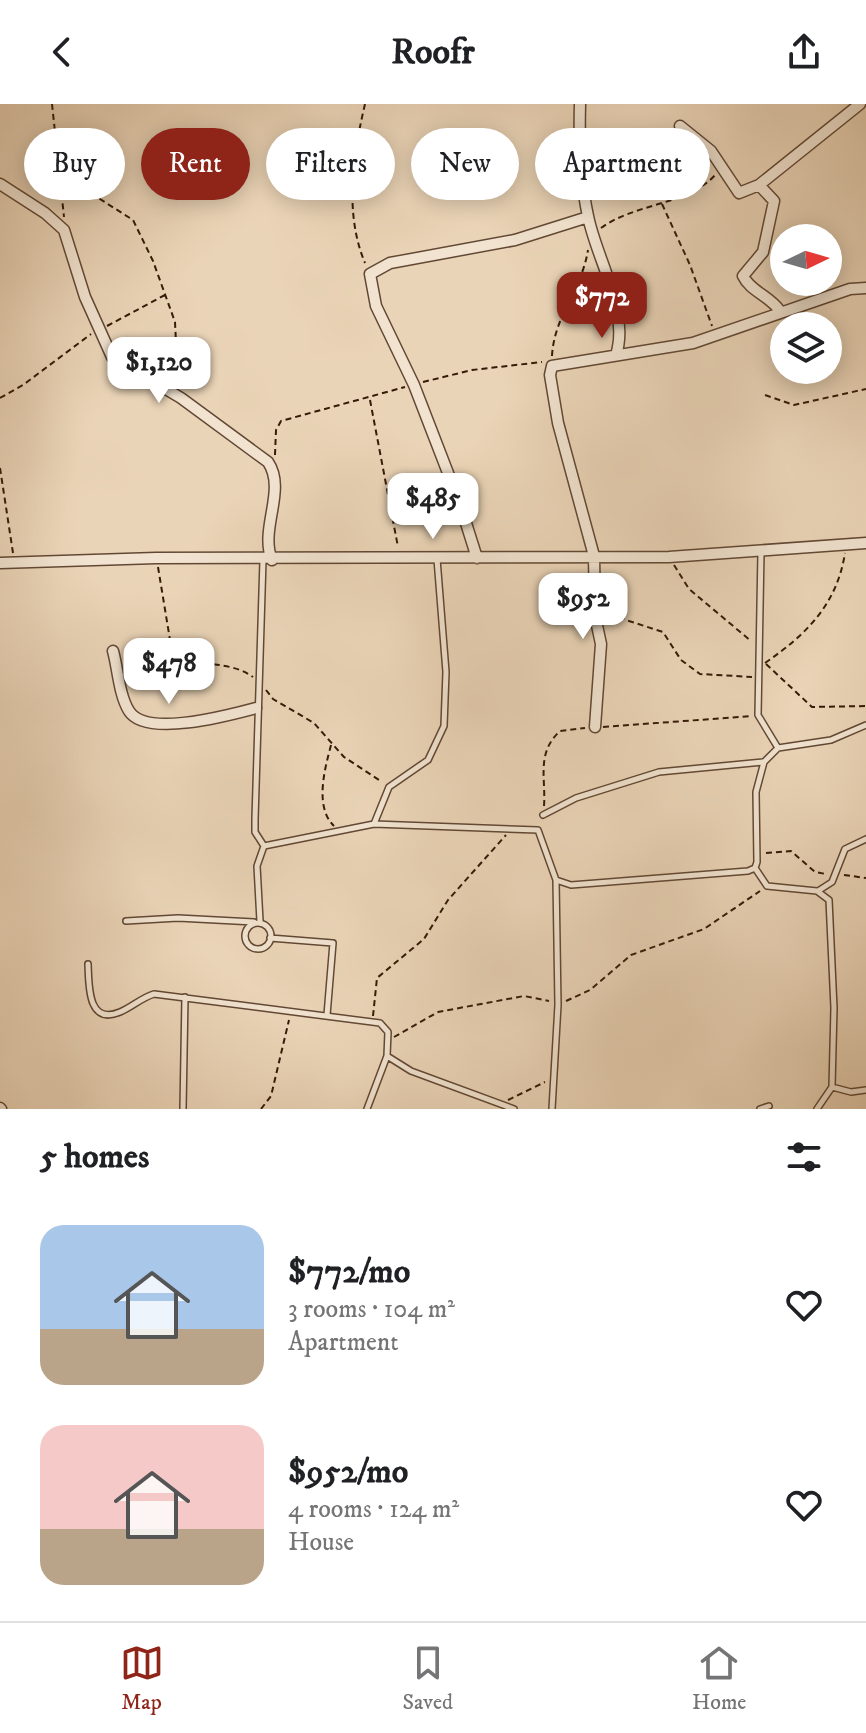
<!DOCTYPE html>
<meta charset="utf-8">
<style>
:root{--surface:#fff;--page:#f6f6f6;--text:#202124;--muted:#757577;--line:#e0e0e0;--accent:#8f2418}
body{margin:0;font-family:"IM FELL DW Pica",serif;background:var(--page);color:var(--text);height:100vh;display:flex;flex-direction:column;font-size:30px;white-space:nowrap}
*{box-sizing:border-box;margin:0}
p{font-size:26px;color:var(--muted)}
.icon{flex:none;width:44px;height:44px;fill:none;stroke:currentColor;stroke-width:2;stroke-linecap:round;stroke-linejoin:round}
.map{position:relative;height:1005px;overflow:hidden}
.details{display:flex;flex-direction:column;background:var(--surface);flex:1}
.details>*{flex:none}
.guide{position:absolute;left:24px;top:24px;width:818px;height:72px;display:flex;gap:16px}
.needle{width:52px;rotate:85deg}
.buttons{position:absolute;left:770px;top:120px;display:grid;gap:16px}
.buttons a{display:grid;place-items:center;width:72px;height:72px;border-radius:50%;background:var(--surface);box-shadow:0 4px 20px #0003;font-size:40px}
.price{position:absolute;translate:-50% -68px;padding:0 18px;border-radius:16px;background:#fff;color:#222;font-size:26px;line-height:52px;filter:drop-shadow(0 2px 4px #0008)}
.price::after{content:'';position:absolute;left:50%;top:48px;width:24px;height:18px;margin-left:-12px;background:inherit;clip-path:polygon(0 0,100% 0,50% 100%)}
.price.active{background:var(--accent);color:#fff}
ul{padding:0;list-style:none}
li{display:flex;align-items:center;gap:24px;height:200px;padding:0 40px}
li span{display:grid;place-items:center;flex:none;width:224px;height:160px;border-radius:24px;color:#555}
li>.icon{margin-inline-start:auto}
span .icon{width:96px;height:96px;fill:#fffc;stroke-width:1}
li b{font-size:34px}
h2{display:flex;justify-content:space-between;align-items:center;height:96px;padding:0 40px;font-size:34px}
.chip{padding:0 28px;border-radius:36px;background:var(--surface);box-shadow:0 4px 20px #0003;font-size:28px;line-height:72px}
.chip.active{background:var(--accent);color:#fff}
header{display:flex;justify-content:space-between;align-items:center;height:104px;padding:0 40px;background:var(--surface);font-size:36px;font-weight:700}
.tab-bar{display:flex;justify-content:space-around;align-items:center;height:112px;border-top:2px solid var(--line);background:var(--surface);font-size:22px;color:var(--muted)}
.tab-bar a{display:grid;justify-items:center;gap:4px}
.tab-bar .active{color:var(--accent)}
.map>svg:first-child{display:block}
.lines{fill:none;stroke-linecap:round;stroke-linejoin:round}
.service-casing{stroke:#624834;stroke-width:8}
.minor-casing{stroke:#624834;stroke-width:13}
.path{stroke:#351a08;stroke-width:2;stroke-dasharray:6 4;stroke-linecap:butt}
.service{stroke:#f1e3d0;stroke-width:5}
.minor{stroke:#f1e3d0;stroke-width:10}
</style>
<header><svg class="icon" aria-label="back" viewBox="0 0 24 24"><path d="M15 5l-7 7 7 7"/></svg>Roofr<svg class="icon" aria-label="share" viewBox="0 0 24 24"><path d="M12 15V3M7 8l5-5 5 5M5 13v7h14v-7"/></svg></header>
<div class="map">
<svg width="866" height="1005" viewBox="0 0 866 1005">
<rect width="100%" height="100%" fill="#ead4b7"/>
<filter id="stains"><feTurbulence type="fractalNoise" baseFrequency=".0025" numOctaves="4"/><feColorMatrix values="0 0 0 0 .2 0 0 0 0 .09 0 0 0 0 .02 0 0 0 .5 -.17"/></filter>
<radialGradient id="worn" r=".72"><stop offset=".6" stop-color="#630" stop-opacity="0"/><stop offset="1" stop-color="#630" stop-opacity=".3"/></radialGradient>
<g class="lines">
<!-- service casing -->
<g class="service-casing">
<path id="service" d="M761,448L758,611L778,644
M263,456L255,715V728L264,742
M543,711L576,694L659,668L763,658
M374,720L389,683L428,656L444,622L446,568L437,455
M755,764L767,782L817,787L829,796L834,904L832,983L851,988L866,986
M818,787L832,778L845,745L866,735
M126,817L178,814L254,818
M260,817L257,762L264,742L374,720L538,726L556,776L571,781L748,767L755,764L757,758L756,688L764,658L778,644L831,636L866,621
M245 832a13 13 0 1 1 26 0a13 13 0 1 1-26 0Z
M270,834L333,839L327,911
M88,860C89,880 87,922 120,908C132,903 141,894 154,890L380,919L388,928L387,952L367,1005
M387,952L411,967L514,1005
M183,1005L185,893
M552,1005L558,901L556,776
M760,1005L769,1002
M817,1005L832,983"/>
</g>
<!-- minor casing -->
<g class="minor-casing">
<path id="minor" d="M580,0C579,36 580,76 588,112C596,154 630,207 616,251
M680,22L711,47L739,89L759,81L860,0
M0,80L45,109L64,126L85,193L112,253L181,294L268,358C287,386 259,425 272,456
M759,81L774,97L763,148L743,172C750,187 770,192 780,207
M477,454L460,400L414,281L376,202L370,170L390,159L515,136L588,113
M0,459L156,454L669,453L866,439
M113,547C118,565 119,591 129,607C146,634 230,611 256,604
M595,623L601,540L595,512L594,452L558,319L550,271L552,262L693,239L850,185L866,184
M0,1004L1,1005"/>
</g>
<!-- path -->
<path class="path" d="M52,0L64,113
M365,0C353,51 344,109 365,159
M61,87L92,90L133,116L153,157L175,218L178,281
M662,100L690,161L712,222
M601,124C635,99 689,101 716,70
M107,222L165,191
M552,252C554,212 582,185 588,146
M423,278L472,266L542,258
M765,291L794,301L866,285
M0,294L23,281L91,230
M370,296L398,443
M275,351L276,326L281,317L405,283
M0,364L13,449
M674,461L689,485L751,537
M158,463L172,548C198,565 228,555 253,573
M604,499L626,516L663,528L681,556L700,570L752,573
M765,559C807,530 837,500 845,449
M766,560L812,603L866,602
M266,586L273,595L314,619L344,653L382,678
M603,623L752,612
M331,641C325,664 314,703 334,722
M544,702C546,674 536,649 560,627L585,624
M766,749L791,747L815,768L826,770
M844,771L866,774
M566,897L590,886L631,851L704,825L760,787
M373,912L377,874L424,835L448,796L506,731
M394,933L438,908L524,892L549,897
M508,996L545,978
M261,1005L271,992L289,916"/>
<!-- service -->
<use href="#service" class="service"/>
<!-- minor -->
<use href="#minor" class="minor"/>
</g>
<rect width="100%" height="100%" filter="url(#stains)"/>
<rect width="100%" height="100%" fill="url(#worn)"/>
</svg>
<div class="buttons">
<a><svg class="needle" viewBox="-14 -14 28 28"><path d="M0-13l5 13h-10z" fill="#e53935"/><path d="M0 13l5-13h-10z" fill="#757577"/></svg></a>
<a><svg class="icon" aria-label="layers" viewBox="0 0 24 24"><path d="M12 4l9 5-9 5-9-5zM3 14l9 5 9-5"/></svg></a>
</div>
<b class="price active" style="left:602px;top:236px">$772</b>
<b class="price" style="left:159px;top:301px">$1,120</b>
<b class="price" style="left:433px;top:437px">$485</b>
<b class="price" style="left:583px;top:537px">$952</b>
<b class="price" style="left:169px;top:602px">$478</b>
<div class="guide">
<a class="chip">Buy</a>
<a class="chip active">Rent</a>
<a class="chip">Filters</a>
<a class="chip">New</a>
<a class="chip">Apartment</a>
</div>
</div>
<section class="details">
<h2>5 homes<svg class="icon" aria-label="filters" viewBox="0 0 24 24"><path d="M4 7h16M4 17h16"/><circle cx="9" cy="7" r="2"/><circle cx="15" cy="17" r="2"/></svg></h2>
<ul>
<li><span style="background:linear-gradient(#a9c7e8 65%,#b9a48a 0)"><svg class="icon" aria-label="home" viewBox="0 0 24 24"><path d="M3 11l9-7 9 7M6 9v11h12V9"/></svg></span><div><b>$772/mo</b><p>3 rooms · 104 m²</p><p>Apartment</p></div><svg class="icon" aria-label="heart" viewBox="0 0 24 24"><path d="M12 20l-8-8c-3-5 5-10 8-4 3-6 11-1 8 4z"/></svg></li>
<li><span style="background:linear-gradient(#f6c9c9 65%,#b9a48a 0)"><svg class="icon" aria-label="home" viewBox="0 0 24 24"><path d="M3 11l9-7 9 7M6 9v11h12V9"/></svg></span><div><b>$952/mo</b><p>4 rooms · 124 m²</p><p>House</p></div><svg class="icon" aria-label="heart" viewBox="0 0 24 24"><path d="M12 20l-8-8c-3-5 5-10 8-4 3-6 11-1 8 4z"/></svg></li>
</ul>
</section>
<nav class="tab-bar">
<a class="active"><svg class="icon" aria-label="map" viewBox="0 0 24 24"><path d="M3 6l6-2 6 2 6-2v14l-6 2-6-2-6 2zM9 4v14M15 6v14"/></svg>Map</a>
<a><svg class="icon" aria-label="saved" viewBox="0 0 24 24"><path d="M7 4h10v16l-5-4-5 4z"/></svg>Saved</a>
<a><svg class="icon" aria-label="home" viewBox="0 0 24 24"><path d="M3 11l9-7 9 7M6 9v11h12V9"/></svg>Home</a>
</nav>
